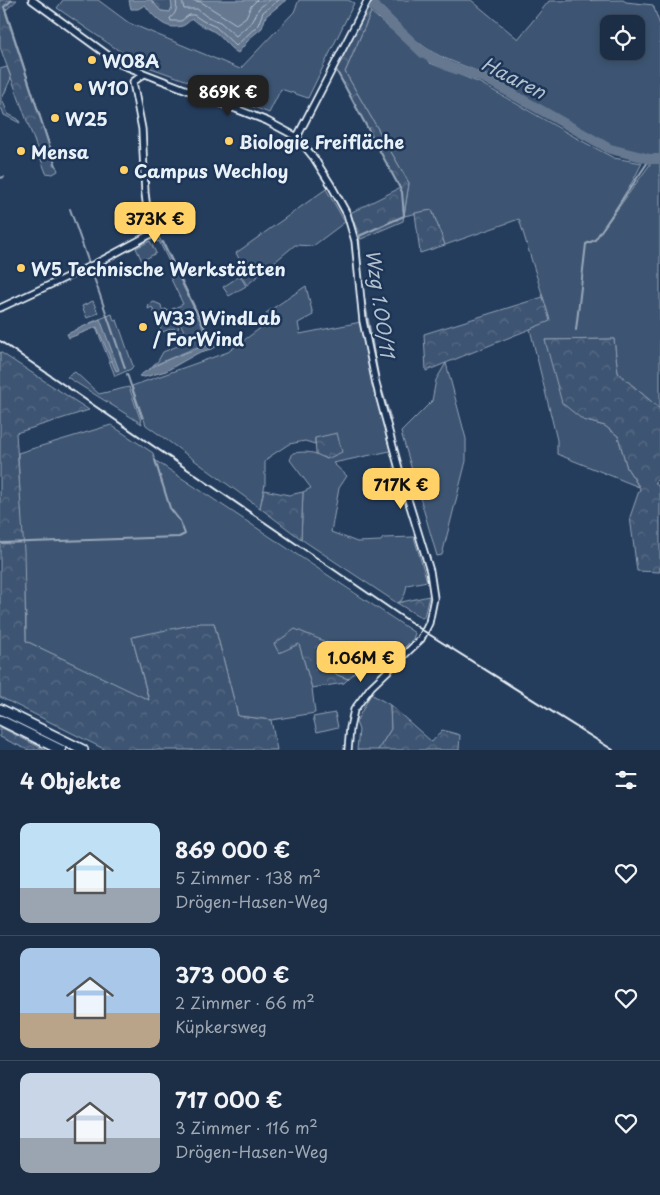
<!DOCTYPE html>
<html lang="de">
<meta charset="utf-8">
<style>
:root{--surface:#1c2e46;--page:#293a51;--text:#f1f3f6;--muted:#a0a8b3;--line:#3a4a5f;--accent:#ffd166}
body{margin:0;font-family:"Playpen Sans",sans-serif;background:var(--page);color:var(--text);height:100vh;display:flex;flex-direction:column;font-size:19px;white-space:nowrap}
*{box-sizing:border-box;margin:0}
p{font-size:16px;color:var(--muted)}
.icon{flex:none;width:28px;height:28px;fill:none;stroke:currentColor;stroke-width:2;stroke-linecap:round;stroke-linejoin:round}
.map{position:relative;height:750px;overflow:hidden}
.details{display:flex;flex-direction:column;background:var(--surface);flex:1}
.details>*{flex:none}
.buttons{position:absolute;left:600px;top:15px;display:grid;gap:10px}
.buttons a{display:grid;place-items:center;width:45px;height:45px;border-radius:10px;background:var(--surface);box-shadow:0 2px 8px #0003,0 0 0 1px var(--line);font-size:25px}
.price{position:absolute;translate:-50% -42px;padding:0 11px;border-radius:10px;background:var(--accent);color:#111;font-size:16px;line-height:32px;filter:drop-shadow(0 1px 2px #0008)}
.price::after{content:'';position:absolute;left:50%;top:30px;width:15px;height:11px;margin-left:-8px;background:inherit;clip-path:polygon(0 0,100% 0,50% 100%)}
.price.on{background:#222;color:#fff}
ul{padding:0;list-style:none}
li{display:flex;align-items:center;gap:15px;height:125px;padding:0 20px}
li+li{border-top:1px solid var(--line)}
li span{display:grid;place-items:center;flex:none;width:140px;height:100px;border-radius:10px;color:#555}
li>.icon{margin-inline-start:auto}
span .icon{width:60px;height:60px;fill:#fffc;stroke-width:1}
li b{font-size:21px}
h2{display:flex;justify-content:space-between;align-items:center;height:60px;padding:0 20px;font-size:21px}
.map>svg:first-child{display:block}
.green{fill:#3e5472;stroke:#93a2b5;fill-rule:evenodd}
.forest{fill:url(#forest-crowns);stroke:#93a2b5}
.water{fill:#657890;stroke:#99a8ba}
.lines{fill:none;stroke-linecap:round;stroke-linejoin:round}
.shore{stroke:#b4c1ce;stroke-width:1}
.stream{stroke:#99a8ba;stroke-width:2}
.river{stroke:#657890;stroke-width:10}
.minor-casing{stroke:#e8f1f8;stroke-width:9}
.highway-casing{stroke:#e8f1f8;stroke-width:12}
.minor{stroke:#1d3557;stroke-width:5.5}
.highway{stroke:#1d3557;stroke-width:9}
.rail{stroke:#e8f1f8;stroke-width:2}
.poi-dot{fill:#ffd166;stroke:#1d3557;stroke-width:2}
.labels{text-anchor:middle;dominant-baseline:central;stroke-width:5;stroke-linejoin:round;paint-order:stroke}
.poi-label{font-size:18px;font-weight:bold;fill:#e8f1f8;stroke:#1d3557;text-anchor:start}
.water-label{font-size:19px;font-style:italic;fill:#b4c1ce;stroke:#1d3557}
</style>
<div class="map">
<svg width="660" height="750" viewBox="0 0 660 750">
<defs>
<pattern id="forest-crowns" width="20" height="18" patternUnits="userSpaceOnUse" patternTransform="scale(1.25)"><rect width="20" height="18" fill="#3e5472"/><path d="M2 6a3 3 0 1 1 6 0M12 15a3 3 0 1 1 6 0" fill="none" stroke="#5a6d87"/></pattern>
</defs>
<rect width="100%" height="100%" fill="#253d5d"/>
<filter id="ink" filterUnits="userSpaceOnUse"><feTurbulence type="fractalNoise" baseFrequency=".02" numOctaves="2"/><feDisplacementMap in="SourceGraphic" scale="10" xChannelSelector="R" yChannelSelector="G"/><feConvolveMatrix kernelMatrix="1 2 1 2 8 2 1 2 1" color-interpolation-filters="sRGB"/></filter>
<g filter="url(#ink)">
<!-- green -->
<path class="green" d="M63,0H98L129,23L240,69L294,12L299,0H348L354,3L308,98L281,89L269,113L202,86L137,63L57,8Z
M376,0H471L518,39L549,1L623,0L626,2L653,5L660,25V155C613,162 531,97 488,76C468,66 445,61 426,48C409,36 391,15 375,1ZM609,24H636V51H609Z
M371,12L430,63L480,83L580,140L614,158L642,163L634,179L603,229L651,163H660V409L618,373L614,339L545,340L583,420L605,426L618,436L627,468L639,487L557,454V440L530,329L550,320L519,219L445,245L432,210L404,216L409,183L345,72Z
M7,67L11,78L2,99L8,114L18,119L20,123L4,115L2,109H0V69Z
M326,189L345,222L313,246L295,245L247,285L241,276L246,272L236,253Z
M157,233L201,323L206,340L202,345L152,366L158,361L163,352L180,345L181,342L177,332L184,331L180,323L177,324L179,328L176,330L174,328L162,332L152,307L148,309L149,304L154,302L161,305L162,310L166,309L168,311L183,304L169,275L174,272L159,241L157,242L153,235Z
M150,241L156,253L142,261L136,248Z
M240,276L246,286L229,296L223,287Z
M306,286L313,315L298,323L300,334L361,322L390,451L333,463L347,476L339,488L331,532L357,542L381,541L383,538L414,537L427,581L407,585L405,594L401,601L397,603L301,539L303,492L311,488L290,460L293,453C306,451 316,452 327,459L315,438V444L305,441L289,444L269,457L265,462V484L260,508L146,425L132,386L228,352L270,321L266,313Z
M93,301L98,313L87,318L82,306Z
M112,314L114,321L117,320L133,366L131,369L115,376L96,327L92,328L90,323Z
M446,363L466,439V461L442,555L437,556L401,432L432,401L436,380Z
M75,372L99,394L129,387L142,424L67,377Z
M111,425L153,453L162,484L156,461L415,633L413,639L389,663L371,657L348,679L337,675L319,659L330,643H299L312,688L315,713L271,720L238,716L214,623L132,637L149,701L26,641V618L18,453Z
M371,694L390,705L391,729L378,750H357L359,730L356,722Z
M335,713L338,727L317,732L313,717Z"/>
<!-- forest -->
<path class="forest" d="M0,0H17L6,10L58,171L53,174L46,173L0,47Z
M151,0H171L172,7L170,12L161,11Z
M368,8L371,12L345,72L409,183L403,221L361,239L350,213L400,188L336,69Z
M432,210L445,245L420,253L415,213Z
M543,297L550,321L426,371L424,334Z
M614,339L618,373L660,409V477L655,482L660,489V572L637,571L630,517L640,488L627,468L618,436L605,426L583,420L562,403L545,340Z
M0,352L89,410L16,433L24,551L26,641L149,700L132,637L201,623H214L238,716L271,720L277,750H106L0,697Z
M337,433L342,452L327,459L316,454L315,438Z
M264,490L289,495L303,492L301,539L260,508Z
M429,596L424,617L422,618L397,603Z
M295,629L331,644L319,660L337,675L348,679L344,683L312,688L299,644L279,653L274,644Z
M390,705L432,742L442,730L460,735L459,750H378L391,729Z
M0,727L45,750H28L0,737Z"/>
<!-- water -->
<path class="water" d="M129,0H151L161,11L170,12L172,7L171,0H286L266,16L262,28L251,37L238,53C227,47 223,37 213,31C206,27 199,25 192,19C189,21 186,25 182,26C165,31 154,17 145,5L138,9H131Z
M100,319L119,370L116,371L97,327L69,338L67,334Z
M215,339L225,340L214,348L198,353L166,371L145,377L139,376C160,360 186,353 210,344L214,341Z"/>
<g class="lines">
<!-- shore -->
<path class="shore" d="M176,0C177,8 177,13 170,18L171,21H181L189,15H194L203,21L216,27L236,46L258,25L263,12L279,0
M182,0L184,9H197L206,16L220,22L236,36L253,21L259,8L270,0
M191,0L201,2L236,24L246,17L251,6L257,0"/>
<!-- stream -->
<path class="stream" d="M12,0L4,7L56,166
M335,68L402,192L404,216L359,236L361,271
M0,178L4,177
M70,209L90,266
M163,242L204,327L215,339
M91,269L125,368
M364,298L379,381L391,420
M576,330L586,244L595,240L650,159
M127,374L142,418
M0,543L179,537L185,534L180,521L170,508L155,460"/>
<!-- river -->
<path class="river" d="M367,0L423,53L450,67L484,78L610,149L650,159H660"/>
<!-- minor casing -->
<g class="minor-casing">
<path id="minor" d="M32,0L120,64L267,121L297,137L314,158L331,185L347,214L355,241L363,321L376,384L402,480L430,571L434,598L429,623L421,639L371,687L354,710L350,728L348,750
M297,137L368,0
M0,308L97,263L151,234L154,226L147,209L145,193L142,129L133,82L144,74"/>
</g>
<!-- highway casing -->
<g class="highway-casing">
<path id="highway" d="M0,709L83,750
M0,720L61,750"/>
</g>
<!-- minor -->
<use href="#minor" class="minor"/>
<!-- highway -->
<use href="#highway" class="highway"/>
<!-- rail -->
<path class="rail" d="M0,341L419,628L613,750"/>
</g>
</g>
<!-- markers -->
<g class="poi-dot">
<circle cx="92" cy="60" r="5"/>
<circle cx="78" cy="87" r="5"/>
<circle cx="55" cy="118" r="5"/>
<circle cx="229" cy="141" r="5"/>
<circle cx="21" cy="151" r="5"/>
<circle cx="124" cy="170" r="5"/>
<circle cx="21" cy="268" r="5"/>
<circle cx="143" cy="327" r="5"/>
</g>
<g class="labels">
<!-- poi labels -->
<g class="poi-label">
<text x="102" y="60">W08A</text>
<text x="88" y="87">W10</text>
<text x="65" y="118">W25</text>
<text x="239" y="141">Biologie Freifläche</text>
<text x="31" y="151">Mensa</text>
<text x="134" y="170">Campus Wechloy</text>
<text x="31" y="268">W5 Technische Werkstätten</text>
<text x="153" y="317">W33 WindLab<tspan x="153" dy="21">/ ForWind</tspan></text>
</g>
<!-- water labels -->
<g class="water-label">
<text transform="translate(514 77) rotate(27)">Haaren</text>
<text transform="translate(381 303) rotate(82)">Wzg 1.00/11</text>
</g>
</g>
</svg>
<div class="buttons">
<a><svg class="icon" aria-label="locate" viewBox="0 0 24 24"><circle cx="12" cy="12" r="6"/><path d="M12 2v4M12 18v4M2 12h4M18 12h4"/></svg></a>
</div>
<b class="price on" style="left:228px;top:117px">869K €</b>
<b class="price" style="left:155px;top:244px">373K €</b>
<b class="price" style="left:401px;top:510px">717K €</b>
<b class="price" style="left:361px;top:683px">1.06M €</b>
</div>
<section class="details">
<h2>4 Objekte<svg class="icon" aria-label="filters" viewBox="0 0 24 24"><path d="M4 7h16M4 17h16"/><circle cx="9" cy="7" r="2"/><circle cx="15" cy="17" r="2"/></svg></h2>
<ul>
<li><span style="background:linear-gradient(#bfe0f5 65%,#9aa5b1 0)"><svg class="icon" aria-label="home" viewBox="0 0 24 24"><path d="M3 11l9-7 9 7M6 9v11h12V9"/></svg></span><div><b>869 000 €</b><p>5 Zimmer · 138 m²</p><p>Drögen-Hasen-Weg</p></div><svg class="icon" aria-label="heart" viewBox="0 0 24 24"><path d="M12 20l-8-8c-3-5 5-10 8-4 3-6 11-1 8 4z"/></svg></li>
<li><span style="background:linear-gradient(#a9c7e8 65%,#b9a48a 0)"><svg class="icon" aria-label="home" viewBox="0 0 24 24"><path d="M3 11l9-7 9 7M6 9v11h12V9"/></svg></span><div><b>373 000 €</b><p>2 Zimmer · 66 m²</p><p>Küpkersweg</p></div><svg class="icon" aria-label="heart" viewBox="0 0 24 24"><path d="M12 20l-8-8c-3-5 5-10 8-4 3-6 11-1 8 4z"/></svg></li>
<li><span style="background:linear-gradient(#c9d6e8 65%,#9aa5b1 0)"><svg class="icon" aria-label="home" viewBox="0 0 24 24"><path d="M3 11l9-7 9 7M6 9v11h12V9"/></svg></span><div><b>717 000 €</b><p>3 Zimmer · 116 m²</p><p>Drögen-Hasen-Weg</p></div><svg class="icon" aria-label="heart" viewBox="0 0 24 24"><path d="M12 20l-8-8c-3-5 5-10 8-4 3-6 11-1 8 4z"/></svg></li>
</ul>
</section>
